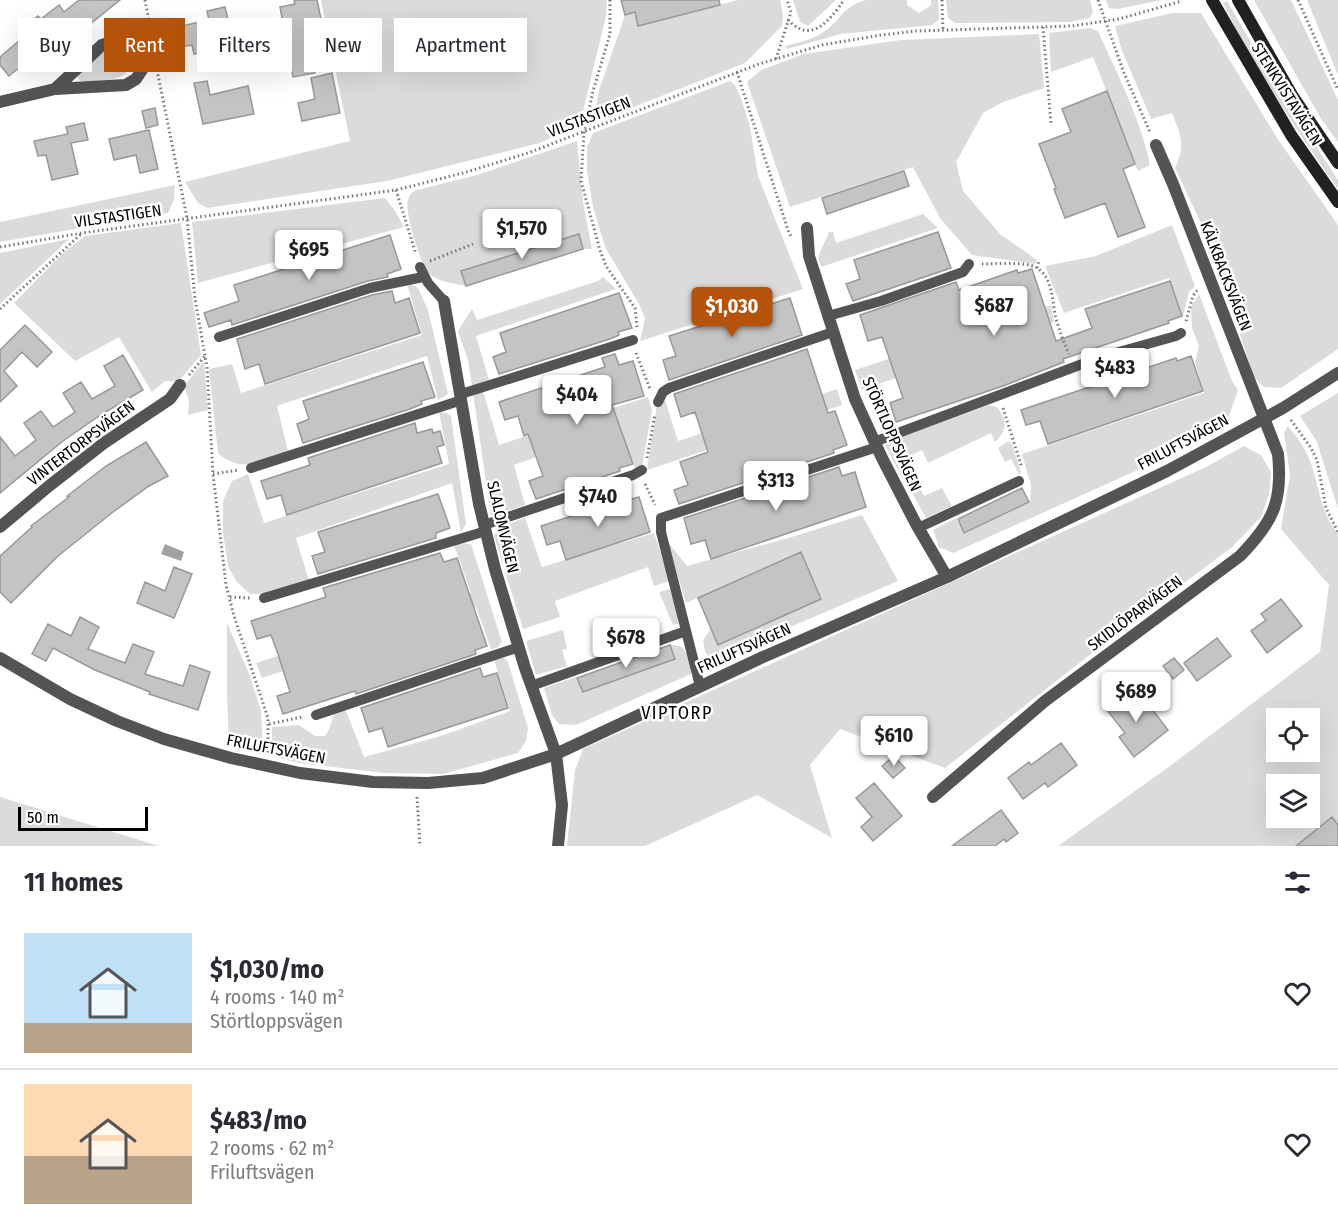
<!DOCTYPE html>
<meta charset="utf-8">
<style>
:root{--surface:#fff;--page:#f2f2f3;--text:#2b2b33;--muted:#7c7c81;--line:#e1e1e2;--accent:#b45309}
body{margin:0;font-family:"Fira Sans Condensed",sans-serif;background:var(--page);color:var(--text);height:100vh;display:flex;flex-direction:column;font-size:22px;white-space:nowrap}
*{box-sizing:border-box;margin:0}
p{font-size:20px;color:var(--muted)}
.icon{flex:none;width:33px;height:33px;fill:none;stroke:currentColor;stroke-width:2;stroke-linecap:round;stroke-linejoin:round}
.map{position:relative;height:846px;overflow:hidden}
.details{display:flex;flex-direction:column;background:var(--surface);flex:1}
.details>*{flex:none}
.banner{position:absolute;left:18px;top:18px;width:600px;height:54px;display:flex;gap:12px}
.buttons{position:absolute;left:1266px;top:708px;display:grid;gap:12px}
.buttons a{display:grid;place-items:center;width:54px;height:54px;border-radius:0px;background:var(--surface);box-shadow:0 6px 24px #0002;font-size:30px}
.scale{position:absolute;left:18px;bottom:15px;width:130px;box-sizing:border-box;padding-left:6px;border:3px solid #000;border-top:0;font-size:16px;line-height:21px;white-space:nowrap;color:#000;-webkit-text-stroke:4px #fff;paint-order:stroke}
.price{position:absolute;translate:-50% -51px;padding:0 14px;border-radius:6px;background:#fff;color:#222;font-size:20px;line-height:39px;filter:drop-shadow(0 2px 3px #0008)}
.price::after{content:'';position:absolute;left:50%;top:36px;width:18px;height:14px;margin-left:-9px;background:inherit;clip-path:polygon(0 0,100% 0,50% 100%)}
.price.on{background:var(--accent);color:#fff}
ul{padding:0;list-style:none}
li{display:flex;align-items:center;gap:18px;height:150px;padding:0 24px}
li+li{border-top:2px solid var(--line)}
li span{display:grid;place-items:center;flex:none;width:168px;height:120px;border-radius:0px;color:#555}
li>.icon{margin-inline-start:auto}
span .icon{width:72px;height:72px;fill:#fffc;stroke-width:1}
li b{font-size:26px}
h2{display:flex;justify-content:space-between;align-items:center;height:72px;padding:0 24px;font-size:26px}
.pill{padding:0 21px;border-radius:0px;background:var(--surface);box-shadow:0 6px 24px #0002;font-size:21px;line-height:54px}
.pill.on{background:var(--accent);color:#fff}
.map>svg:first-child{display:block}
.green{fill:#dbdbdb;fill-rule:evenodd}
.water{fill:#a2a2a2}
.building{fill:#c4c4c4;stroke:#989898;stroke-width:1.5}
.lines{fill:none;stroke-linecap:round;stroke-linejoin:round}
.path{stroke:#767676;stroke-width:3;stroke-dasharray:1.5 3;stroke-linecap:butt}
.service{stroke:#545454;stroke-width:10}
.minor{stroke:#545454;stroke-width:12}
.secondary{stroke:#212121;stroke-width:12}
.labels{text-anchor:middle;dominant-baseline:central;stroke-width:5;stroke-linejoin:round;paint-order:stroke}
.street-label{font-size:16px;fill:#000;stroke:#fff}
.neighbourhood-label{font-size:18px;letter-spacing:1.5px;fill:#000;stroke:#fff}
</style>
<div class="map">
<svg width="1338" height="846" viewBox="0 0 1338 846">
<rect width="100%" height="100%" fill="#fff"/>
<!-- green -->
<path class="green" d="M321,0H607L606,16L580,124L540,143L387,181L208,208L198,203L185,182L350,141Z
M738,0H780L783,15L782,26L745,63L593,123L599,90L625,15L635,12L639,26Z
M793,0H836L808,26L800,22Z
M866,0H907V5L919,13L931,5V0H938L939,20L932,25L841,34L787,49L785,46C799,42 814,40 825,31C844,17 840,8 866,0Z
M946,0H1090L1093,12L1090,18L1070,22L955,23L948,18Z
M1106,0H1162L1118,9L1109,8Z
M1254,0H1291L1338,100V142L1321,119Z
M1307,0H1338V75Z
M1227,1L1270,75L1338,180V189C1296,130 1255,68 1223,3Z
M1172,13H1201L1277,138L1338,225V349L1281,388L1264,387L1254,377L1208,238L1175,168C1186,145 1181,136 1172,113L1151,119L1121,48L1115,26Z
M1090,28L1098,31C1117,74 1141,119 1150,165L1138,171L1093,57L1051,72L1049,33Z
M1039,34L1044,88L1003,102L983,113L956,162L963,191L1000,234L1037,260L1035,264L972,255L940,218L913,167L790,207L747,82L761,70L804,54L901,40Z
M109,48H120L130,55C133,75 120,78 104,80C96,81 88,82 80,81L77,76L79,71Z
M730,81L735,85L741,98L750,127L758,176L803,289L640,341L645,318L639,304L605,247L593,207L587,171V147L593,133Z
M577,141L583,202L592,249H583L578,234L461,271L466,286C453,283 436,282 427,271C420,261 404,211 408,200C409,194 412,192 417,190L477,175Z
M175,185L174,200L168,213L0,242V222Z
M385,198L394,209L404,227L198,283L192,222Z
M923,214L938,228L821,267L818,257L829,232H833L836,243Z
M181,223L201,355L178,382L165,381L152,392L119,337L75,361L14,303L63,253L85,236Z
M1172,225L1195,286L1189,292L1183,317L1169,278L1064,313L1045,266L1096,256Z
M69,239L0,304V253Z
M603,277L616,289L476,336L489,380L472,386L468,360L458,331L472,309L477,320L598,281Z
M406,281L418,288L428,310L448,394L438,400L427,356L277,406L288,451C261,460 242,475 218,453L209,369L232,364L241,393L422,335Z
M1199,294L1232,381L1238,390L1229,416L1221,425L1204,432L1149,465L953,553L939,547L933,530L956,518L964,534L1030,502L1031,485L1022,454L1204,393L1195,362L1199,346L1192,328L1191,307Z
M1051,305L1054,322L862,390L855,370Z
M204,361L208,410L188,415L189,401L184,386Z
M837,389L842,405L647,470L657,404L664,397L678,441Z
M483,391L499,445L648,397L652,410L642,467L636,470L620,428L514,465L525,505L491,516L473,393Z
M1338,393V509L1317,442L1300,416Z
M989,405L997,407C1007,420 1008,430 995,442L991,433L928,463L922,450L905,458L913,473L903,479L885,445L895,439Z
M439,412L447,413L451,416L466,524L461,532L452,483L296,538L309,581L264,594H250L236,581L228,566L223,533V501L232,481L248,474L264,523L449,464Z
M1288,426C1294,434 1301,442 1305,450C1320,478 1316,505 1338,534V825L1332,817L1296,846H1058L1170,766L1320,652L1329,585L1281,529L1290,475L1284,433ZM1276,718H1310V752H1276ZM1276,784H1310V818H1276Z
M1008,441L1012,444L1021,473L1019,474L1011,459L1005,462L998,448Z
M1244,446L1261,455L1271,472L1269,495L1261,517L1231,548L1146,611L945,768L840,729L810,765L832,838L757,795L645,846H567L575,770L583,749L1206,467Z
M918,485L924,496L942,488L952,506L926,518L911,491L912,488Z
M862,515L898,581L755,642L715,664L705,652L703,640L711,629L719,645L821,599L800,552L686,603L667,541L687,566L795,536Z
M525,518L542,567L654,533L670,581L654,586L648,567L555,601L560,617L523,629L494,536L499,527Z
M459,543L471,544L502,642L497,648L491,649L476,607L262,678L256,663L471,593L454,545Z
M670,589L681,623L673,625L659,592Z
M227,623L250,676L261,711L263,754L229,746L227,694Z
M563,630L567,648L562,650L567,666L536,675L526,641Z
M670,644L682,647C688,655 694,664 691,674L576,725L559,724L552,715L544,688L576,677L583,693L675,659Z
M504,658L508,662L528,728L526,741L518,753L443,774L384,773L299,763L272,756V727L299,725L315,736H325C331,728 331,720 336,711L345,708L364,757L444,735L510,711L494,660Z
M0,797L159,846H0Z"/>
<!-- water -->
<path class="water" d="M165,544L184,552L181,561L161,554Z"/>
<!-- building -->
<path class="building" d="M79,0H120L84,29L82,26L30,69L25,63L9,76L0,65V57L26,35L21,29L38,16L41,19L59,5L64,12Z
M294,0H317L325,38L310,41L315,73L293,77L280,7L295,4Z
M621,0H719L720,5L638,26L635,12L625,15Z
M225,7L234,45L194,54L192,45L181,47L177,27L209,20L207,11Z
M332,73L340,113L302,121L298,103L315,99L311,78Z
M207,81L210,95L248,86L254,114L203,124L194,83Z
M1107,91L1135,164L1123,169L1145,227L1118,237L1105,203L1065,218L1054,189L1056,188L1039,144L1071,132L1062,109Z
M155,108L158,125L146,128L142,111Z
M84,123L88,140L71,143L78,174L52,180L46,155L38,156L34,141L68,134L66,127Z
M149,130L158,169L140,173L136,155L114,160L109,139Z
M904,171L909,186L827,214L822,198Z
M938,232L951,268L853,301L846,284L860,279L854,260Z
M579,234L583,249L466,286L461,271Z
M390,235L401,269L387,274L388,277L368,281L232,325L231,320L209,327L204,313L239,301L234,285Z
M1032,269L1056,341L1092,328L1085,309L1170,281L1182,316L1168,321L1169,323L1063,359L1064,362L1003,386L896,422L890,403L903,398L882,337L868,341L860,315L956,282L959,290L1017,270L1018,273Z
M392,291L395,303L409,298L420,333L265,384L259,364L245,369L237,339L372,295Z
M619,293L632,328L618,332L619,335L610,339L499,374L493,357L506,352L500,333Z
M790,298L802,335L669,380L663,360L676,356L669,336Z
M25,325L52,352L37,367L22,352L4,371L17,386L0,402V350Z
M807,349L828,413L835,411L847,445L833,450L834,453L679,504L674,490L688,485L680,462L708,452L695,412L681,417L674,394Z
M615,354L619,365L633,361L644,396L612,405L633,464L619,468L620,471L536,499L529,481L543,476L528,434L524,436L518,416L505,420L499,402L605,367L602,358Z
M123,355L143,390L102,414L63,441L0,493V437L15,456L36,440L24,423L41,411L53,427L75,412L63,393L81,382L92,399L115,386L104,366Z
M1191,356L1203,391L1048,444L1040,421L1026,425L1021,410L1176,358L1177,361Z
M423,362L435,397L421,401L422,404L410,409L303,443L297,424L309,419L303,401Z
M415,423L417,433L432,429L433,433L440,431L444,445L437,447L442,463L287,515L281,495L267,499L261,481L310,465L308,458Z
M146,442L168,476L149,486L113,512L58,556L11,603L0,592V556L32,527L31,526L69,497L67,496L106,466Z
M839,467L842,476L855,472L866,507L711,559L705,540L691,544L684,518Z
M1022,488L1029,502L964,533L958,519Z
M438,494L450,528L436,533V538L318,574L312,556L325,552L318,532Z
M639,497L650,532L566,560L560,541L547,545L541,526L624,499L625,501Z
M801,552L821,599L718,645L698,598Z
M440,553L444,562L457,558L487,646L475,650L476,654L356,694L355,691L283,714L277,696L290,692L278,654L271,635L257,639L251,621L326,597L323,588Z
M174,567L192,574L174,618L137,603L145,582L165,591Z
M1281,599L1302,626L1267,653L1251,631L1266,620L1261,614Z
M80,617L99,627L88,649L125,663L133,644L154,652L145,674L183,686L190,665L210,672L198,710L149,694L150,692L95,670L53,648L46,661L32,654L48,624L71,636Z
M1217,638L1231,656L1197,681L1184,663Z
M670,645L675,659L583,692L577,678Z
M1174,658L1184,670L1173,679L1163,666Z
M480,668L483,677L497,673L508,708L388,747L382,728L369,732L361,708Z
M1140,693L1168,730L1134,757L1119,737L1125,733L1103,705L1117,694L1125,705Z
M1061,743L1077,765L1048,787L1045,783L1023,799L1008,778L1029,762L1031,765Z
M894,756L905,768L893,778L882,766Z
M874,783L902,816L873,841L861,827L872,817L856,798Z
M1001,810L1018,833L1006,842L1004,839L995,846H952Z
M1332,817L1338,825V846H1296Z"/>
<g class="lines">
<!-- path -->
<path class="path" d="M145,0L154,48
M610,0V34L593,91L584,133L581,181L600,250L606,266L635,308L637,327
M942,0L943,30
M1098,0L1124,73L1150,132
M1298,0L1338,90
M788,20C791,23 796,27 800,29C818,37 835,13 844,0
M1043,27L1051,124
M776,59L791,12L787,0
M157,70L187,218L195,299L207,367L213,474L226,585L234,616L268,718V753
M737,72L789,233L792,238
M396,190L416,254
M0,247L82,233L396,190L463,173L528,153L759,64L822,45L881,35L916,31L1072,26L1119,19L1182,1
M430,261L473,244
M982,264C995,264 1027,261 1037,268C1054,279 1052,303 1056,319C1060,332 1064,343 1069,354
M1037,268L1039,261
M0,309L81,234
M1186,321L1193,296L1198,289
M636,353L650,389
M189,375L205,356
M1003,408L1022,468
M1291,420L1311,448L1317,460L1326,508L1338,532
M647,458L655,414
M213,474L238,470
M645,484L655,505
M230,597L250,598
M269,724L302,717
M417,797L420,846"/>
<!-- service -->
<path class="service" d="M420,267L428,283L444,301
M828,316L881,301L963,272L969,264
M219,337L370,288L423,277
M461,394L633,340
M658,402L663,392L669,388L833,332
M874,442L1101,357L1176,336L1181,333
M251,468L462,400
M484,525L633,475L642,470
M918,528L1019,481
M264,598L486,531
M531,686L686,631
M700,686L661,532V518L877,447
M316,715L519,647"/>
<!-- minor -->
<path class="minor" d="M0,102L55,89L126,85L136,79L142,70L141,57L133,44L120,39L102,45L55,89
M807,228L809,256L855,399L882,458L916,524L947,577
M444,301L479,504L495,569L525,668L556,754L562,805L558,846
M0,527L49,486L104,443L170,399L180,385
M0,658L70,699L117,721L164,739L231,758L300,773L373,782L428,783L483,778L556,754L763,657L947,577L1167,471L1283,408L1338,373
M933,797L1045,701L1240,556C1273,522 1283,502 1278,454L1173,184L1156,145"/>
<!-- secondary -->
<path class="secondary" d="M1212,0L1291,135L1338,202
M1238,0L1292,95L1338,163"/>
</g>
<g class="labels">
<!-- street labels -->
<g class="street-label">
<text transform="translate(1287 94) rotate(58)">STENKVISTAVÄGEN</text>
<text transform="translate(589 117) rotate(-21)">VILSTASTIGEN</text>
<text transform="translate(118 216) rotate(-8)">VILSTASTIGEN</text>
<text transform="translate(1226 276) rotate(69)">KÄLKBACKSVÄGEN</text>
<text transform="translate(892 434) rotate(66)">STÖRTLOPPSVÄGEN</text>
<text transform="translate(1183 442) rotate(-28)">FRILUFTSVÄGEN</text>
<text transform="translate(81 443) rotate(-37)">VINTERTORPSVÄGEN</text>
<text transform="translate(503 527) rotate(77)">SLALOMVÄGEN</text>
<text transform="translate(1135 613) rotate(-37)">SKIDLÖPARVÄGEN</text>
<text transform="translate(744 648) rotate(-24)">FRILUFTSVÄGEN</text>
<text transform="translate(276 749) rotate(11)">FRILUFTSVÄGEN</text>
</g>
<!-- neighbourhood labels -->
<g class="neighbourhood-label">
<text x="677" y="713">VIPTORP</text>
</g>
</g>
</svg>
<div class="buttons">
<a><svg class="icon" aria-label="locate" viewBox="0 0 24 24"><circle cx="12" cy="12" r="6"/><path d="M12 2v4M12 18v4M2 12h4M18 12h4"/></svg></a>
<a><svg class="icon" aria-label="layers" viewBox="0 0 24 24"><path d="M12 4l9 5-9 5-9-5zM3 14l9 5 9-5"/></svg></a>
</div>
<div class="scale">50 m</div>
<b class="price" style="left:522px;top:260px">$1,570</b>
<b class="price" style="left:309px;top:281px">$695</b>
<b class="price" style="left:994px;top:337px">$687</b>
<b class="price on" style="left:732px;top:338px">$1,030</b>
<b class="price" style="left:1115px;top:399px">$483</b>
<b class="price" style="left:577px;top:426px">$404</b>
<b class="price" style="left:776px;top:512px">$313</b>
<b class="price" style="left:598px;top:528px">$740</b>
<b class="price" style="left:626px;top:669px">$678</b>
<b class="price" style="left:1136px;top:723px">$689</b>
<b class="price" style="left:894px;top:767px">$610</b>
<div class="banner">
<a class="pill">Buy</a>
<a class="pill on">Rent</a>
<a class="pill">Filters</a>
<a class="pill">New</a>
<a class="pill">Apartment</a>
</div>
</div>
<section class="details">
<h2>11 homes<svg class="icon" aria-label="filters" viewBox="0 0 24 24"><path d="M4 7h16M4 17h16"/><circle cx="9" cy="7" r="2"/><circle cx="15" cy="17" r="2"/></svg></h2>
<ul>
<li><span style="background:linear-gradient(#bfe0f5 75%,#b9a48a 0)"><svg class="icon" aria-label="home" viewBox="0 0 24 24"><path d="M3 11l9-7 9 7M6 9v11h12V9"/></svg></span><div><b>$1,030/mo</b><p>4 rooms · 140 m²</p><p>Störtloppsvägen</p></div><svg class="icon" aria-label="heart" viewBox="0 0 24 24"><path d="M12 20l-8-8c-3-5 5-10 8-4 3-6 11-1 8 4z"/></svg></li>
<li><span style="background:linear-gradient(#ffd9b3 60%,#b9a48a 0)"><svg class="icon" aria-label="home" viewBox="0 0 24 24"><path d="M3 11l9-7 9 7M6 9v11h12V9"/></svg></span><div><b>$483/mo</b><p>2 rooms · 62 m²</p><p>Friluftsvägen</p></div><svg class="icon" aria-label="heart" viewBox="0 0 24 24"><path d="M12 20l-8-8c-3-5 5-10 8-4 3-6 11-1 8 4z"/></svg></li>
</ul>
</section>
